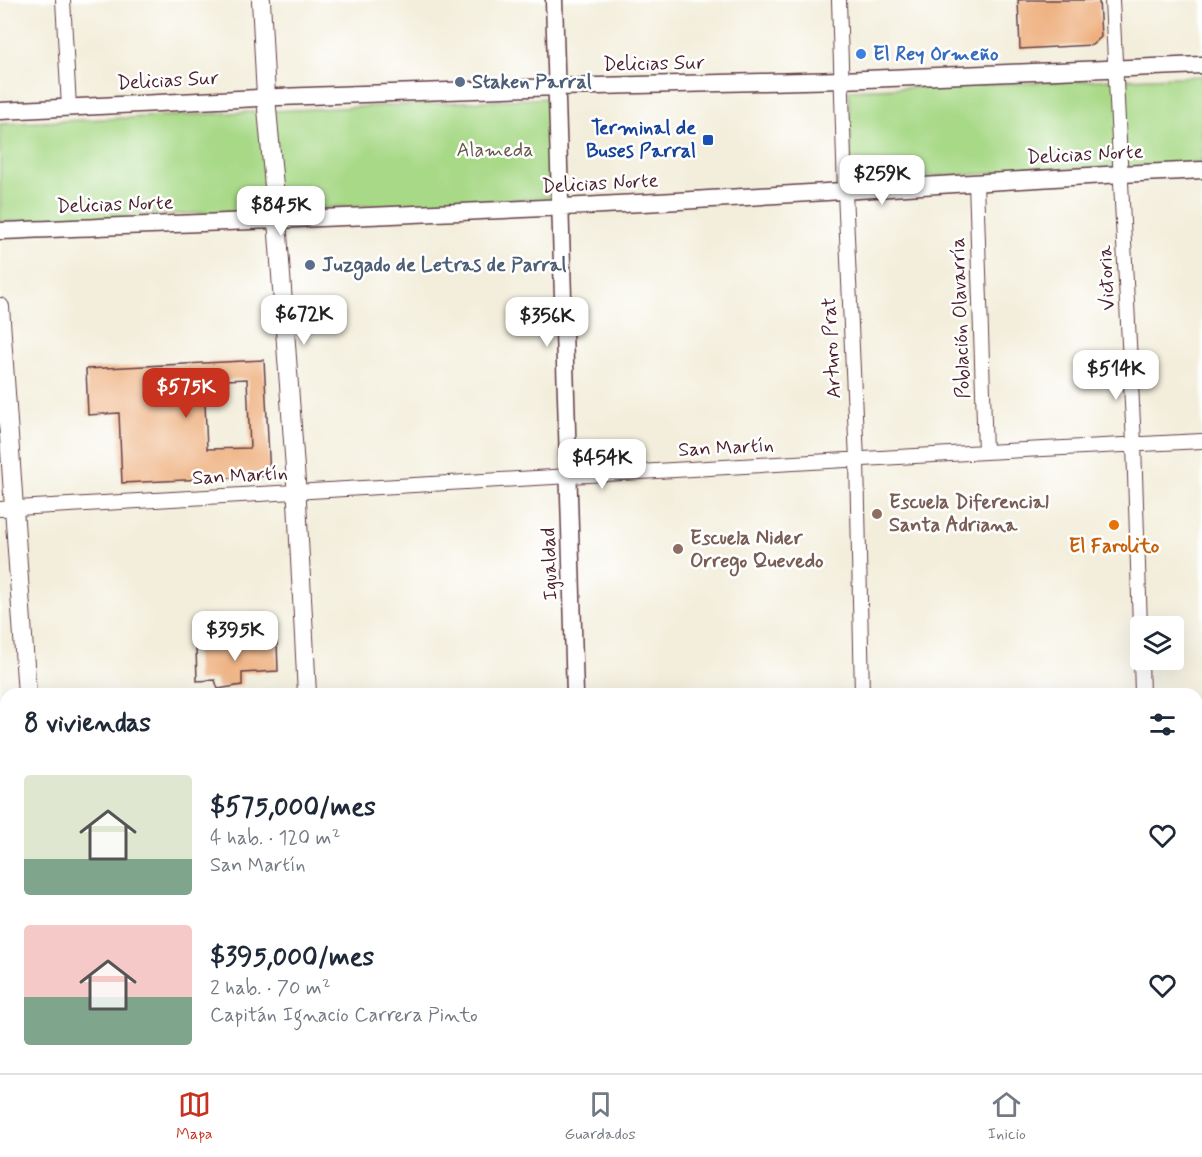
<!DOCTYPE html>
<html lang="es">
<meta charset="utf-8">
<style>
:root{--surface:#fff;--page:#f6f6f7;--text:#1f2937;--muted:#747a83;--line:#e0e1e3;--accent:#c8321e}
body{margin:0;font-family:Mynerve,sans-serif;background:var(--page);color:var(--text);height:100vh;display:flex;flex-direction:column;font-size:22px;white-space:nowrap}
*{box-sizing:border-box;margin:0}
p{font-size:20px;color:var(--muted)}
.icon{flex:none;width:33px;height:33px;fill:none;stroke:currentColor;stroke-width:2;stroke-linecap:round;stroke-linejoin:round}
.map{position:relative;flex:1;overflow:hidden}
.sheet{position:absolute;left:0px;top:688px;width:1203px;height:386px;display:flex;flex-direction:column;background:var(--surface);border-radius:18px 18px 0 0;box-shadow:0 6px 24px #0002}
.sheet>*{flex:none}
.fabs{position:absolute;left:1130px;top:616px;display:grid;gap:12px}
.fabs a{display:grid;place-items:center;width:54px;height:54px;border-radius:6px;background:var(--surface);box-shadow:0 6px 24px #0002;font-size:30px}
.price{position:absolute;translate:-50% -51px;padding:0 14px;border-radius:12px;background:#fff;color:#222;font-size:20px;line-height:39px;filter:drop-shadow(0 2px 3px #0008)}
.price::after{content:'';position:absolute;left:50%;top:36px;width:18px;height:14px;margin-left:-9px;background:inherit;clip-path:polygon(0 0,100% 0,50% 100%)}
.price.active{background:var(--accent);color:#fff}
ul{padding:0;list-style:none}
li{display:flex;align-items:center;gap:18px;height:150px;padding:0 24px}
li span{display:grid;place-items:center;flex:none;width:168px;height:120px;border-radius:6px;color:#555}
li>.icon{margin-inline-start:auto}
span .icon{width:72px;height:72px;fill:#fffc;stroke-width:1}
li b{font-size:26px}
h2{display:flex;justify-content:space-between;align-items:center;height:72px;padding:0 24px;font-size:26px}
.tab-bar{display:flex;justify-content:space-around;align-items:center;height:84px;border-top:2px solid var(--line);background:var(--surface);font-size:16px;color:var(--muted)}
.tab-bar a{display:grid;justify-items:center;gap:3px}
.tab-bar .active{color:var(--accent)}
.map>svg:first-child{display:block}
.green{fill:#a8d987;stroke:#797c59;stroke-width:1.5}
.building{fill:#eeb07f;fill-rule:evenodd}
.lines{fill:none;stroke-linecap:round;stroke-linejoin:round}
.minor-casing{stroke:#633e45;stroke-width:16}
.tertiary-casing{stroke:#633e45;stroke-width:19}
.secondary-casing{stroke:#633e45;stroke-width:20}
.minor{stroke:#fff;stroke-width:14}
.tertiary{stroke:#fff;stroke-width:16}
.secondary{stroke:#fff;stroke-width:18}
.shop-dot{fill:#3f7fe0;stroke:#fff;stroke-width:2}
.service-dot{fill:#5c6f8a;stroke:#fff;stroke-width:2}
.transit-dot{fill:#1a4fb4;stroke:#fff;stroke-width:2}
.education-dot{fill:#8d6e63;stroke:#fff;stroke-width:2}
.food-dot{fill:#e8710a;stroke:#fff;stroke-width:2}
.labels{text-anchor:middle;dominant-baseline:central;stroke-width:5;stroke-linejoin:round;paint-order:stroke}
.shop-label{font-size:20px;font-weight:bold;fill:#366cbe;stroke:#fff;text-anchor:start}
.street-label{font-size:20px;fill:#4a1f2b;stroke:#fff}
.service-label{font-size:20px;font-weight:bold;fill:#4e5e75;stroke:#fff;text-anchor:start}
.transit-label{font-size:20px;font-weight:bold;fill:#164399;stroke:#fff;text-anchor:end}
.park-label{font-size:20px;fill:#665747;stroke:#fff}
.education-label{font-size:20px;font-weight:bold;fill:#785e54;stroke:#fff;text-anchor:start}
.food-label{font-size:20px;font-weight:bold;fill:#c56008;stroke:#fff}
</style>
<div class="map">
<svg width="1202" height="1073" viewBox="0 0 1202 1073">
<rect width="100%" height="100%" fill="#fff"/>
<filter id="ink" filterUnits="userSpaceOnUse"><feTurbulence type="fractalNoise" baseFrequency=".0167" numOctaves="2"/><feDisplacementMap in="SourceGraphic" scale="12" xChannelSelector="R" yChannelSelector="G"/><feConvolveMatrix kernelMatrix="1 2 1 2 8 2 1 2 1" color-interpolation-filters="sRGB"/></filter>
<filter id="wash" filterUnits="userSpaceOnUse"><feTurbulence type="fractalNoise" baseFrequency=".008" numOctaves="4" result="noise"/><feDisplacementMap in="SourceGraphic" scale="24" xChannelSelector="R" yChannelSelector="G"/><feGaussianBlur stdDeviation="1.35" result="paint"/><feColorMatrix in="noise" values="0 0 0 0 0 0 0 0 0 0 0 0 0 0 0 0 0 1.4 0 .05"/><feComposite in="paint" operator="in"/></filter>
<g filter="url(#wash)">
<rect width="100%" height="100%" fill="#f3eedb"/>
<!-- green -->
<path class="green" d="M1202,76V162L851,181L849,90Z
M548,98L550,198L0,222V124Z"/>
<g id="blocks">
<!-- building -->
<path class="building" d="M1018,0H1099L1101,37L1092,45L1020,49Z
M264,360L270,476L122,483L119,413L88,415L86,369ZM247,379L250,448L207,449L204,381Z
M277,642L278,671L242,673V685L218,689L215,680L197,681L196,648Z"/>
</g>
</g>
<g filter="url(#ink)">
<use href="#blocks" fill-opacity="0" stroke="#633e45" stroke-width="1.5"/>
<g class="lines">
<!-- minor casing -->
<g class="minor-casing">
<path id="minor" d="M63,0L69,107
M839,0L845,192L857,460L862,694
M1112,0L1134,444L1140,627
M976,182L985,452
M0,509L985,452L1202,441
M1141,660L1142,694
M1197,724L1202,723
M0,791L6,790
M1197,991H1202
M0,1068H6
M875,1068V1073
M1155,1068V1073"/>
</g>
<!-- tertiary casing -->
<g class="tertiary-casing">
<path id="tertiary" d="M554,0L575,694
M0,111L279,97L557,87L842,80L1202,65
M0,231C187,223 375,217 562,207C775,197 989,180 1202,170
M586,1068V1073"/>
</g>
<!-- secondary casing -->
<g class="secondary-casing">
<path id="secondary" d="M261,0L266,97L277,220L296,482L307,694
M0,307L27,694
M55,1068V1073
M332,1068V1073"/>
</g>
<!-- minor -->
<use href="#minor" class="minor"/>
<!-- tertiary -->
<use href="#tertiary" class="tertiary"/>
<!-- secondary -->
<use href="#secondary" class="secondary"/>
</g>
</g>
<!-- markers -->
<circle class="shop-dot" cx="861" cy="54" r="6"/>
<g class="service-dot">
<circle cx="460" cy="82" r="6"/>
<circle cx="310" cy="265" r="6"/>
</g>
<rect class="transit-dot" x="702" y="134" width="12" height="12" rx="3"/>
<g class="education-dot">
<circle cx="877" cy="514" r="6"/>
<circle cx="678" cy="549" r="6"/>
</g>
<circle class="food-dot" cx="1114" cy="525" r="6"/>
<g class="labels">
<!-- shop labels -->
<g class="shop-label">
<text x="873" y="54">El Rey Ormeño</text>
</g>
<!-- street labels -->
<g class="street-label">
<text transform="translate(654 64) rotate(-1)">Delicias Sur</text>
<text transform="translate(168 81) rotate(-3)">Delicias Sur</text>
<text transform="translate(1085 155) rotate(-3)">Delicias Norte</text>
<text transform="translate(600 184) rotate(-3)">Delicias Norte</text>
<text transform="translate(115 205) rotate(-2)">Delicias Norte</text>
<text transform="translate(1107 278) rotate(-93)">Victoria</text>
<text transform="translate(961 318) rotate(-92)">Población Olavarría</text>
<text transform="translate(832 348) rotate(-93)">Arturo Prat</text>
<text transform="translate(726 448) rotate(-3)">San Martín</text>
<text transform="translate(240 476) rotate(-3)">San Martín</text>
<text transform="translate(550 564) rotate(-92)">Igualdad</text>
</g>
<!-- service labels -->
<g class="service-label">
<text x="472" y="82">Staken Parral</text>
<text x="322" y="265">Juzgado de Letras de Parral</text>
</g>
<!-- transit labels -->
<g class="transit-label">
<text x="696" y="128">Terminal de<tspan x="696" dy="23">Buses Parral</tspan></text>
</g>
<!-- park labels -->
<g class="park-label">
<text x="495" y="150">Alameda</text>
</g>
<!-- education labels -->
<g class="education-label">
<text x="889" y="502">Escuela Diferencial<tspan x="889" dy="23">Santa Adriana</tspan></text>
<text x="690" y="538">Escuela Nider<tspan x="690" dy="23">Orrego Quevedo</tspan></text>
</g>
<!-- food labels -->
<g class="food-label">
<text x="1114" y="546">El Farolito</text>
</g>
</g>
</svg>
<div class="fabs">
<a><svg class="icon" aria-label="layers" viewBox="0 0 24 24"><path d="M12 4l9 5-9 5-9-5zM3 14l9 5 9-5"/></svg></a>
</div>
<b class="price" style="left:882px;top:206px">$259K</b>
<b class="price" style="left:281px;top:237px">$845K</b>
<b class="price" style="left:304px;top:346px">$672K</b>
<b class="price" style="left:547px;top:348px">$356K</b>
<b class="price" style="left:1116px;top:401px">$514K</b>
<b class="price active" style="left:186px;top:419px">$575K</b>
<b class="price" style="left:602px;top:490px">$454K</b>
<b class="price" style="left:235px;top:662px">$395K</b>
<section class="sheet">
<h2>8 viviendas<svg class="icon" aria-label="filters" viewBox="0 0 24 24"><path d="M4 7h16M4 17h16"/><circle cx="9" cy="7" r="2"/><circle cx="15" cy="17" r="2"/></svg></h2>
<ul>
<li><span style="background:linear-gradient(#dfe7d0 70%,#7fa58c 0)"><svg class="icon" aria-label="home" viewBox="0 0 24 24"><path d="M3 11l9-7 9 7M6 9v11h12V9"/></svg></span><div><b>$575,000/mes</b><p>4 hab. · 120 m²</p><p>San Martín</p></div><svg class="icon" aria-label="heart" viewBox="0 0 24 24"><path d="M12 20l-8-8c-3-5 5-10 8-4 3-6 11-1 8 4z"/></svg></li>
<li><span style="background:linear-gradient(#f6c9c9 60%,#7fa58c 0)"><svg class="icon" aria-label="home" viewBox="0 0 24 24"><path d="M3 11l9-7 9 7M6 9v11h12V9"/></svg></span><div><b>$395,000/mes</b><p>2 hab. · 70 m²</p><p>Capitán Ignacio Carrera Pinto</p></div><svg class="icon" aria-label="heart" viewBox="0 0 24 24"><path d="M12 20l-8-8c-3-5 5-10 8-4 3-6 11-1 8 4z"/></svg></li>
</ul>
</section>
</div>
<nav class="tab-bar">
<a class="active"><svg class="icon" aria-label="map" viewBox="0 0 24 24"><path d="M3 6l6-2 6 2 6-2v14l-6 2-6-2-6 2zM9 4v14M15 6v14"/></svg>Mapa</a>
<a><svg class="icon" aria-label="saved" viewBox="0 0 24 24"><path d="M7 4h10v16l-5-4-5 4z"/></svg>Guardados</a>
<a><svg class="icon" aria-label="home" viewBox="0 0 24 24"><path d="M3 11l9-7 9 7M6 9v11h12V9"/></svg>Inicio</a>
</nav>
